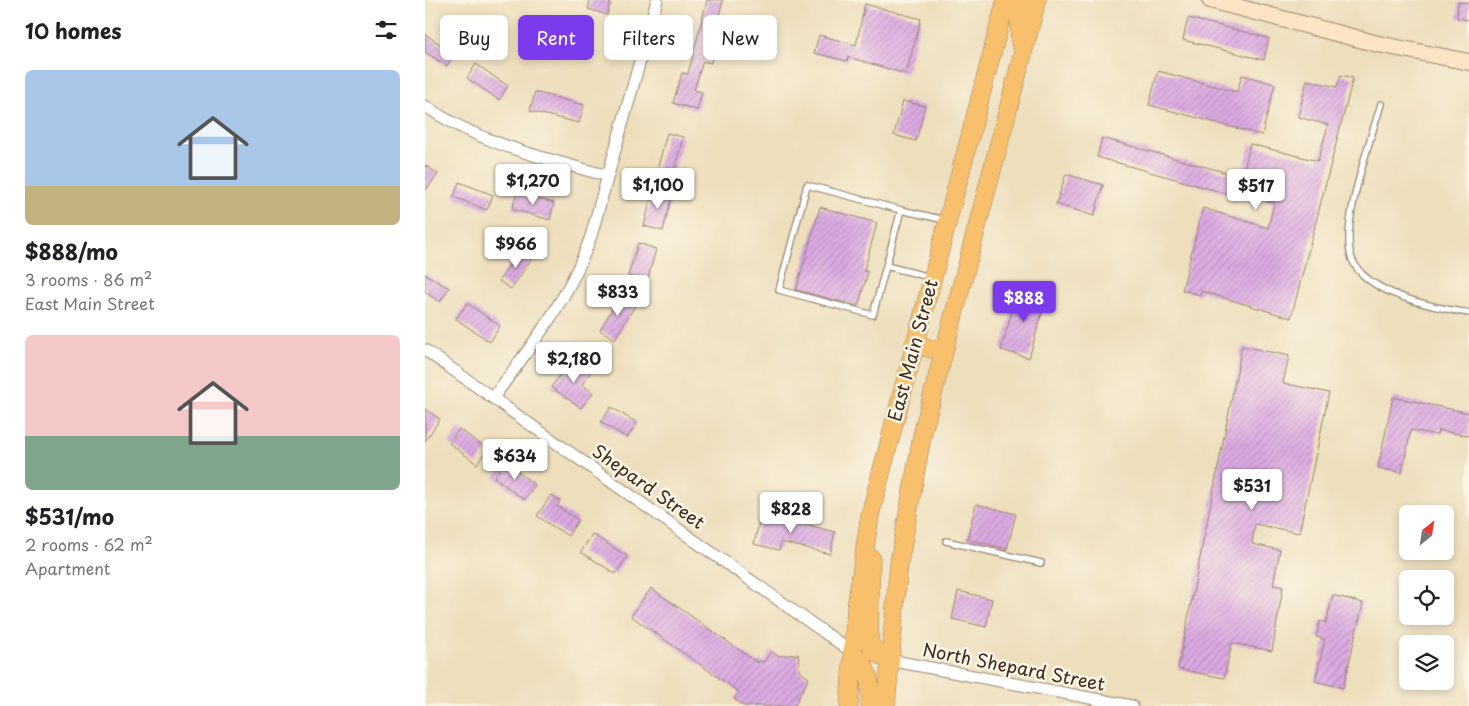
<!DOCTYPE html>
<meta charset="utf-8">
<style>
:root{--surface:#fff;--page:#f6f6f6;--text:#202124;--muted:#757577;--accent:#7c3aed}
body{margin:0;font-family:"Playpen Sans",sans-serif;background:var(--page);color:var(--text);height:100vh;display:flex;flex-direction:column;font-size:19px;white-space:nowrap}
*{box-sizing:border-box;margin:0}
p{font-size:16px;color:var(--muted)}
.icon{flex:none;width:28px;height:28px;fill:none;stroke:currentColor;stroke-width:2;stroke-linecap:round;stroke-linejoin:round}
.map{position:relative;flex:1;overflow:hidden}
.side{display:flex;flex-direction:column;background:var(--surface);width:425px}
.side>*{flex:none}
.guide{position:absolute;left:15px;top:15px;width:475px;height:45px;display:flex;gap:10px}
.needle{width:32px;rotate:30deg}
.buttons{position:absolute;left:974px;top:505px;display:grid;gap:10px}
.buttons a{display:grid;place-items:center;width:55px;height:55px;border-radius:8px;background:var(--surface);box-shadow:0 2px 8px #0003;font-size:25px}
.price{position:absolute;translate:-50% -42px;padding:0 11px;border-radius:5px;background:#fff;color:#222;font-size:16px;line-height:32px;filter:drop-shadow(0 1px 2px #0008)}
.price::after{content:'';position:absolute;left:50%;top:30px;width:15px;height:11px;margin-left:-8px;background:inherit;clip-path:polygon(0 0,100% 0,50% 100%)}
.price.on{background:var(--accent);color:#fff}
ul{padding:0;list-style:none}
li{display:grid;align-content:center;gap:10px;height:265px;padding:0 25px}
li span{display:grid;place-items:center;height:155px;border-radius:8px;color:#555}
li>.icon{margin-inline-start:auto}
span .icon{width:90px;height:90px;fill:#fffc;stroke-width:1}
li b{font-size:21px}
h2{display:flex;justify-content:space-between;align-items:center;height:60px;padding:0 25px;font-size:21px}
.pill{padding:0 18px;border-radius:8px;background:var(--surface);box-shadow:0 2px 8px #0003;font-size:18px;line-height:45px}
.pill.on{background:var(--accent);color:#fff}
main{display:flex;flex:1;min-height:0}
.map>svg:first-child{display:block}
.building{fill:url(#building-hatch)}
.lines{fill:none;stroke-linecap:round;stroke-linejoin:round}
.lane-casing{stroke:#94846d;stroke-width:8}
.street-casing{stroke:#94846d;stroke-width:13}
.secondary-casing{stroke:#94846d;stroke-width:18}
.primary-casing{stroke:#94846d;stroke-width:19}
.lane{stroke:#fff;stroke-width:5.5}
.street{stroke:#fff;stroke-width:11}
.secondary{stroke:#fce5c4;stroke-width:16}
.primary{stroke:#f8bf6c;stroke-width:18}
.labels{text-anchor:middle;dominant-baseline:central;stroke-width:5;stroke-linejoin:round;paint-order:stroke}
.street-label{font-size:18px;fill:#3b2a1e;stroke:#fcf5e5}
</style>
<main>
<section class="side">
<h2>10 homes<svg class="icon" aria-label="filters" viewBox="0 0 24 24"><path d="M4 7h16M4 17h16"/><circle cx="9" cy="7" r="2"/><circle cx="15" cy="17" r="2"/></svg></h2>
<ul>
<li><span style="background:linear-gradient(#a9c7e8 75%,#c2b280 0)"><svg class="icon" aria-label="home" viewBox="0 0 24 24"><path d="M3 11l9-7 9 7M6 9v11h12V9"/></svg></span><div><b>$888/mo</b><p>3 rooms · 86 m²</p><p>East Main Street</p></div></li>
<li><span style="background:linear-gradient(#f6c9c9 65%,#7fa58c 0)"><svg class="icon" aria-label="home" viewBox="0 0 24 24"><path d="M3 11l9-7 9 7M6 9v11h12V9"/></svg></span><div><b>$531/mo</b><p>2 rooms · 62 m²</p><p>Apartment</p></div></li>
</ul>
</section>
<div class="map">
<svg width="1044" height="706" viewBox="0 0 1044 706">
<defs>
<pattern id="building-hatch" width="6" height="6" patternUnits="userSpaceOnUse" patternTransform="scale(1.25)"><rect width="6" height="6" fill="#ddaae4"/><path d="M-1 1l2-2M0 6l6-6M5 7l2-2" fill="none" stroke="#b48bb8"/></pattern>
</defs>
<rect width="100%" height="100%" fill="#fcf5e5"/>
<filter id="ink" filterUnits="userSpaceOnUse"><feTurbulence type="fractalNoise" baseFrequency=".02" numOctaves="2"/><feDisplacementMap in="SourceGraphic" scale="10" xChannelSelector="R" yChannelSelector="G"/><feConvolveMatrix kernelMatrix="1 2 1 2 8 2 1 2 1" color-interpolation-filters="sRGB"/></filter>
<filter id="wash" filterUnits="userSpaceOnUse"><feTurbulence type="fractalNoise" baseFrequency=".0096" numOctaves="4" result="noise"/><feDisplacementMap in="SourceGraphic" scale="20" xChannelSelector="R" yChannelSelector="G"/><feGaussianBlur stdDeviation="1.12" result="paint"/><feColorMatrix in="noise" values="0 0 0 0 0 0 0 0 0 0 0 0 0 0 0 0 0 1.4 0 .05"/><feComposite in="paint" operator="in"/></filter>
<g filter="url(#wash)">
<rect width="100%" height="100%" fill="#eddebc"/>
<g id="blocks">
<!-- building -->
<path class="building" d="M165,0H186L182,15L163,9Z
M282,0H298L291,27H295L286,63L278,61L269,90L277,92L272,110L248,103L257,73L263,74Z
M1033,2L1044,3V20L1032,18Z
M440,4L496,19L481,74L423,57L422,61L389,53L394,35L431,45Z
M763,18L844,38L839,60L758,40Z
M0,34L30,54L22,66L0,52Z
M51,64L83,86L74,100L42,78Z
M733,71L812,92L817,75L850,84L837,135L724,105Z
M916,75L928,78L866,318L776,291L775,295L757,290L778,208L843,228L849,203L804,191L803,194L672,157L677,138L817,177L825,144L893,161L903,125L873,117L882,80L912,87Z
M110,92L159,105L154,123L105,111Z
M478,101L500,106L491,141L469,135Z
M242,133L258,137L248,174L232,170Z
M0,165L13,174L0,191Z
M641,174L678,185L669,216L631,204Z
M34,182L68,195L62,210L29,197Z
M228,190L247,195L238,231L219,226Z
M92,193L129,203L125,220L87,209Z
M395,207L452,223L439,271L443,272L433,306L371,290Z
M213,243L231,249L222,282L203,276Z
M95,249L107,258L86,289L74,281Z
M0,274L24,288L15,302L0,292Z
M594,287L622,295L604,358L576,350Z
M195,295L211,304L190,339L175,330Z
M42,303L75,326L65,342L31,319Z
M817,346L864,356L858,383L904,393L874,533L830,524L827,544L855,550L848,585L858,587L847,651L807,643L799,678L753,669Z
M152,360L167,370L157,384L168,393L156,408L126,387L138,371L143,374Z
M968,397L1044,413V436L1013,430L1012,435L986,430L977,473L953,468Z
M186,407L212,423L202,438L176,422Z
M0,409L15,419L0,441Z
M34,429L62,449L52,464L24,443Z
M80,462L110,485L99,500L69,477Z
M126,495L135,501L132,506L153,520L143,536L112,516Z
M551,504L591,514L582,549L542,539Z
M337,509L361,515L360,519L410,532L405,554L356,542L354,550L329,544Z
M167,534L202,556L191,574L156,552Z
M226,588L333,663L335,660L338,663L346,651L353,656L373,654L375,672L384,678L369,706H319L309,699L314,692L206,616Z
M533,591L567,599L561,627L527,619Z
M908,595L938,603L918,688L890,681L900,639L891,637L895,621L901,623Z"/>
</g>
</g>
<g filter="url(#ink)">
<use href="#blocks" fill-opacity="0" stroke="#94846d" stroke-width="1"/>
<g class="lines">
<!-- lane casing -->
<g class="lane-casing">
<path id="lane" d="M956,104C946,139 914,227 927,259C940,294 1011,308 1044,313
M382,185L476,210L448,315L354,290Z
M476,210L520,220
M461,266L505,277
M521,541L616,563"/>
</g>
<!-- street casing -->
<g class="street-casing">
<path id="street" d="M0,106C55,144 119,158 183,176
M0,350L427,652
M68,398C106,346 145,298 166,236L232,0
M464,660L707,706"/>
</g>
<!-- secondary casing -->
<g class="secondary-casing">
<path id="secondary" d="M785,0L953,44L1044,62"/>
</g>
<!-- primary casing -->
<g class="primary-casing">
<path id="primary" d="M595,43L594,17L597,0
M489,344L518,352
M446,558L444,641L450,652L464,660
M427,652C445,667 446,683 445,706
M424,706L431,608L445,515L581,0
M461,706L474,563L498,431L612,0"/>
</g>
<!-- lane -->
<use href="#lane" class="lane"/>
<!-- street -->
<use href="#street" class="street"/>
<!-- secondary -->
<use href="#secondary" class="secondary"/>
<!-- primary -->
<use href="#primary" class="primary"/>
</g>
</g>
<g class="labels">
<!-- street labels -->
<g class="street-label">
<text transform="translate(487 350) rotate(-75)">East Main Street</text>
<text transform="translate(224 486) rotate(35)">Shepard Street</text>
<text transform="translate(589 666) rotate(11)">North Shepard Street</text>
</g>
</g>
</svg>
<div class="buttons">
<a><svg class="needle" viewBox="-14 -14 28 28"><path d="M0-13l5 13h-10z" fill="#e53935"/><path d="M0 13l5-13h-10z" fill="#757577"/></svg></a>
<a><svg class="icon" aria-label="locate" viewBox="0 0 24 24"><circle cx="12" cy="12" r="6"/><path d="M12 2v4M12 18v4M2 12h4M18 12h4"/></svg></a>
<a><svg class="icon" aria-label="layers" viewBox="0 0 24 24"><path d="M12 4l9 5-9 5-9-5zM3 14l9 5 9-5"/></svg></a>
</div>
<b class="price" style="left:108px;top:206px">$1,270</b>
<b class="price" style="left:233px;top:210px">$1,100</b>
<b class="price" style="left:831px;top:211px">$517</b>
<b class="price" style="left:91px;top:269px">$966</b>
<b class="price" style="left:193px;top:317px">$833</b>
<b class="price on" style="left:599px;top:323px">$888</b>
<b class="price" style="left:149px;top:384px">$2,180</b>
<b class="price" style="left:90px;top:481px">$634</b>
<b class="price" style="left:827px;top:511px">$531</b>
<b class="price" style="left:366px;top:534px">$828</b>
<div class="guide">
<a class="pill">Buy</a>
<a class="pill on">Rent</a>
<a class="pill">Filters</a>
<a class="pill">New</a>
</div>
</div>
</main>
